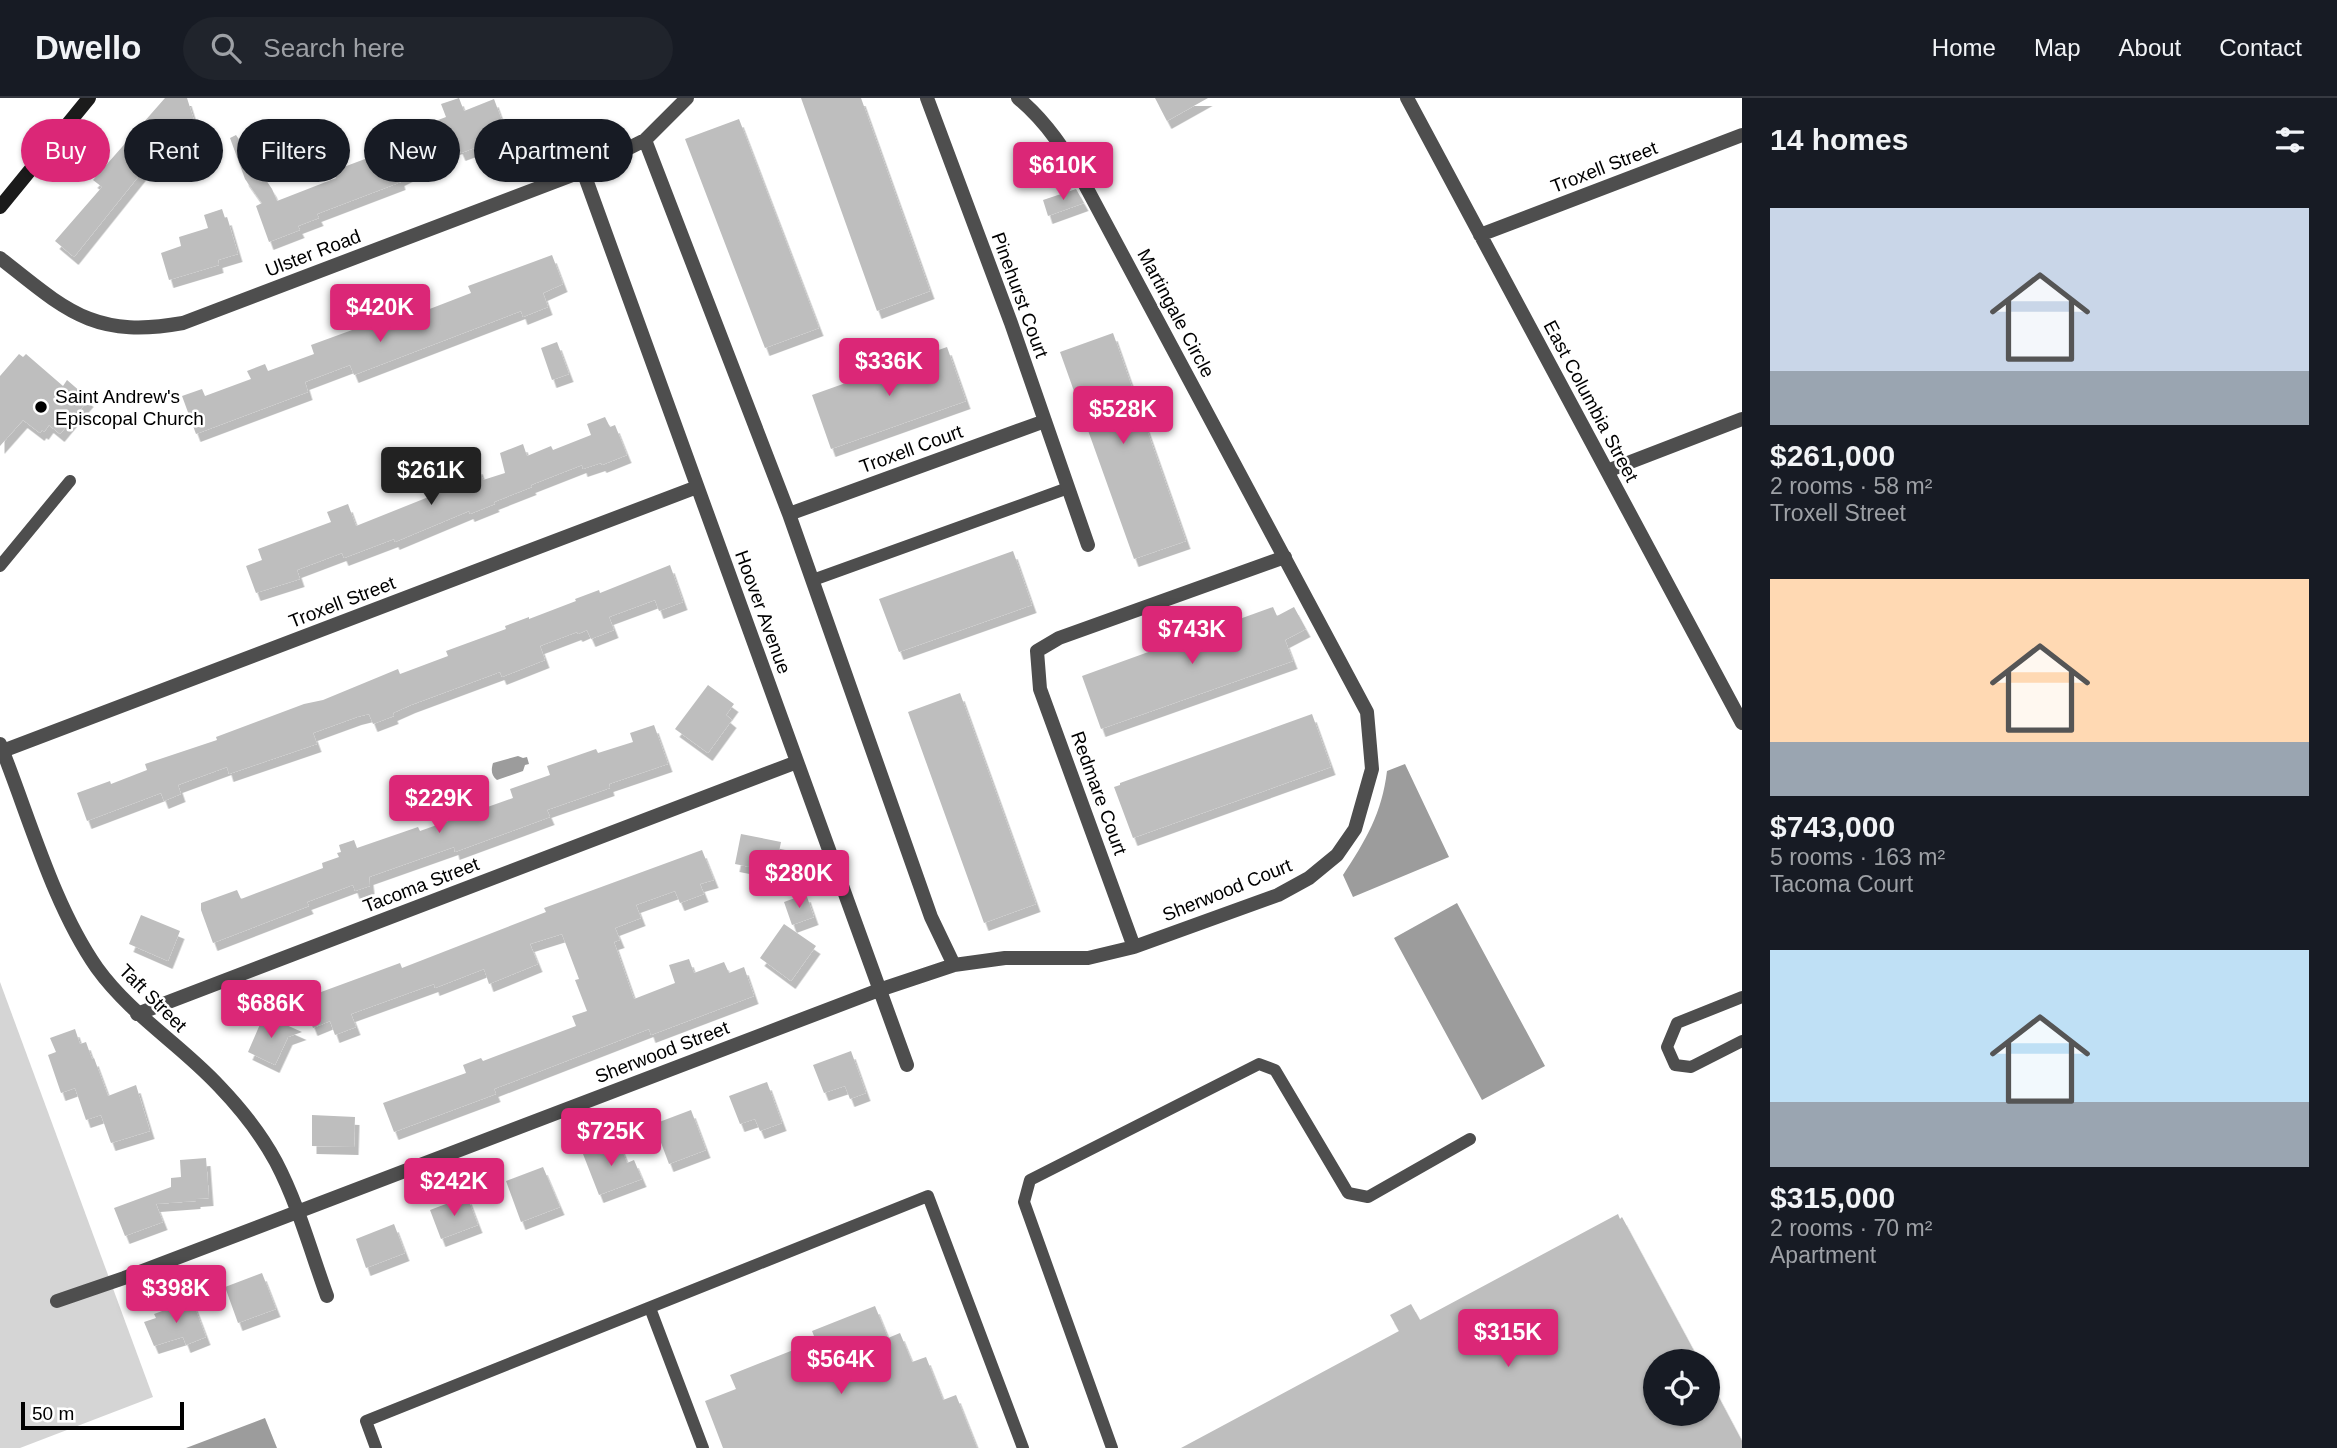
<!DOCTYPE html>
<meta charset="utf-8">
<style>
:root{--surface:#171b24;--page:#20242c;--text:#f1f3f6;--muted:#9ea1a6;--line:#363941;--accent:#db2777}
body{margin:0;font-family:Arial,sans-serif;background:var(--page);color:var(--text);height:100vh;display:flex;flex-direction:column;font-size:26px;white-space:nowrap}
*{box-sizing:border-box;margin:0}
p{font-size:23px;color:var(--muted)}
.icon{flex:none;width:38px;height:38px;fill:none;stroke:currentColor;stroke-width:2;stroke-linecap:round;stroke-linejoin:round}
.map{position:relative;flex:1;overflow:hidden}
.drawer{display:flex;flex-direction:column;background:var(--surface);width:595px}
.drawer>*{flex:none}
.guide{position:absolute;left:21px;top:21px;width:665px;height:63px;display:flex;gap:14px}
.tools{position:absolute;left:1643px;top:1251px;display:grid;gap:14px}
.tools a{display:grid;place-items:center;width:77px;height:77px;border-radius:50%;background:var(--surface);box-shadow:0 2px 5px #0004;font-size:35px}
.scale{position:absolute;left:21px;bottom:18px;width:163px;box-sizing:border-box;padding-left:7px;border:4px solid #000;border-top:0;font-size:19px;line-height:24px;white-space:nowrap;color:#000;-webkit-text-stroke:5px #fff;paint-order:stroke}
.price{position:absolute;translate:-50% -60px;padding:0 16px;border-radius:7px;background:var(--accent);color:#fff;font-size:23px;line-height:46px;filter:drop-shadow(0 2px 4px #0008)}
.price::after{content:'';position:absolute;left:50%;top:42px;width:21px;height:16px;margin-left:-10px;background:inherit;clip-path:polygon(0 0,100% 0,50% 100%)}
.price.active{background:#222;color:#fff}
ul{padding:0;list-style:none}
li{display:grid;align-content:center;gap:14px;height:371px;padding:0 28px}
li span{display:grid;place-items:center;height:217px;border-radius:0px;color:#555}
li>.icon{margin-inline-start:auto}
span .icon{width:126px;height:126px;fill:#fffc;stroke-width:1}
li b{font-size:30px}
h2{display:flex;justify-content:space-between;align-items:center;height:84px;padding:0 28px;font-size:30px}
.tag{padding:0 24px;border-radius:32px;background:var(--surface);box-shadow:0 2px 5px #0004;font-size:24px;line-height:63px}
.tag.active{background:var(--accent);color:#fff}
header{display:flex;align-items:center;gap:42px;box-sizing:border-box;height:98px;padding:0 35px;background:var(--surface);border-bottom:2px solid var(--line)}
header strong{font-size:33px}
nav{display:flex;gap:38px;margin-inline-start:auto;font-size:24px}
.search{width:490px;height:63px;background:var(--page);display:flex;align-items:center;gap:18px;box-sizing:border-box;padding:0 24px;border-radius:38px;color:var(--muted);font-size:26px}
main{display:flex;flex:1;min-height:0}
.map>svg:first-child{display:block}
.green{fill:#d5d5d5}
.water{fill:#9c9c9c}
.building{fill:#bebebe;filter:url(#shadow)}
.lines{fill:none;stroke-linecap:round;stroke-linejoin:round}
.lane{stroke:#4e4e4e;stroke-width:12}
.street{stroke:#4e4e4e;stroke-width:14}
.secondary{stroke:#1b1b1b;stroke-width:14}
.poi-dot{fill:#000;stroke:#fff;stroke-width:2.5}
.labels{text-anchor:middle;dominant-baseline:central;stroke-width:5;stroke-linejoin:round;paint-order:stroke}
.street-label{font-size:19px;fill:#000;stroke:#fff}
.poi-label{font-size:19px;fill:#000;stroke:#fff;text-anchor:start}
</style>
<header>
<strong>Dwello</strong>
<div class="search"><svg class="icon" aria-label="search" viewBox="0 0 24 24"><circle cx="10" cy="10" r="6"/><path d="M15 15l6 6"/></svg>Search here</div>
<nav><a>Home</a><a>Map</a><a>About</a><a>Contact</a></nav>
</header>
<main>
<div class="map">
<svg width="1742" height="1350" viewBox="0 0 1742 1350">
<defs>
<filter id="shadow"><feDropShadow dx="4.5" dy="8" stdDeviation="0" flood-color="#0004"/></filter>
</defs>
<rect width="100%" height="100%" fill="#fff"/>
<!-- green -->
<path class="green" d="M0,884L153,1299L20,1350H0Z"/>
<!-- water -->
<path class="water" d="M518,658L523,660L527,659L529,666L525,667L523,673L497,682C491,677 491,672 493,665Z
M1405,666L1449,759L1353,799L1343,777C1366,742 1382,715 1387,673Z
M1457,805L1545,968L1482,1002L1394,840Z
M265,1320L277,1350H186Z"/>
<!-- building -->
<path class="building" d="M165,0H187L199,38L182,24L74,159L55,143L102,89L93,82Z
M459,0L464,13L494,1L505,31L485,39L488,45L461,55L458,48L405,68L408,76L400,80L401,84L317,116L319,120L298,128L300,132L269,144L256,108L262,105L245,81L230,40L236,37L272,91L277,103L336,80L333,73L389,52L390,54L422,43L417,30L446,19L441,6Z
M801,0H861L930,193L877,213Z
M1155,0H1208L1167,23Z
M739,21L819,230L765,250L685,41Z
M1076,91L1084,105L1048,118L1043,102Z
M222,111L225,120L227,119L238,156L218,162L219,167L169,182L161,155L181,148L179,139L208,130L204,117Z
M552,157L563,186L543,195L548,209L523,219L521,213L354,277L350,267L305,284L308,294L196,336L182,298L202,291L205,298L251,281L247,273L265,266L268,273L314,256L311,247L396,216L399,223L427,212L471,195L468,188Z
M1113,235L1186,443L1134,461L1060,254Z
M557,244L569,276L552,282L541,250Z
M947,249L966,303L831,351L812,297Z
M19,256L23,259L26,256L63,288L67,282L89,301L60,336L49,327L44,334L42,332L40,335L23,322L0,348V278Z
M605,319L610,329L615,327L627,357L602,367L601,365L583,371L582,367L531,387L532,389L494,404L495,406L470,416L469,413L395,444L394,441L344,460L342,455L297,472L300,481L256,495L246,468L262,462L258,451L331,424L327,414L348,406L356,428L461,386L457,376L478,368L483,382L505,375L500,355L523,346L527,358L551,348L553,352L591,337L587,326Z
M1013,453L1032,507L899,554L879,501Z
M670,467L683,504L659,513L655,502L609,519L614,532L591,541L587,532L578,536L577,534L540,548L545,562L502,579L500,574L411,607L393,615L394,618L373,626L369,616L357,619L313,635L317,646L229,676L227,669L178,687L181,696L164,703L161,695L87,723L77,695L110,683L111,686L147,672L145,666L217,642L216,639L304,606L323,602L398,571L400,576L448,558L446,553L506,531L505,528L529,519V521L576,503L575,501L599,492L600,495Z
M1273,509L1277,518L1294,509L1306,531L1285,542L1293,563L1101,631L1082,578Z
M708,587L734,606L726,617L732,622L708,655L675,631Z
M960,595L1036,806L984,825L908,614Z
M1312,616L1331,669L1133,740L1114,689L1120,687V685Z
M654,627L668,666L609,686L610,690L547,712L550,719L455,754L454,749L369,779L370,788L355,793L353,787L350,788L307,804L309,808L213,845L201,812V805L237,792L241,801L323,770L322,765L339,759L337,755L341,754L339,747L354,742L357,750L418,729L420,733L513,700L510,691L550,677L547,668L596,651L598,655L633,644L630,635Z
M741,736L781,744L773,783L753,779L755,770L735,766Z
M702,752L714,782L700,786L704,796L680,805L675,793L636,807L641,820L615,830L620,842L614,844L634,901L675,885L669,867L689,861L694,875L724,864L729,875L744,869L754,898L651,937L649,931L494,991L496,996L394,1034L383,1005L466,975L463,967L481,960L483,963L576,928L572,918L587,913L575,882L579,881L562,836L530,846L538,866L489,886L484,871L435,890L434,886L351,916L356,929L335,937L330,923L313,930L302,901L400,865L402,870L546,814L544,810Z
M806,796L814,819L792,827L784,804Z
M141,817L180,833L168,863L129,846Z
M784,826L816,848L791,883L760,860Z
M264,917L302,934L288,939L275,967L248,954Z
M75,931L80,946L86,944L92,961L94,960L108,998L136,987L150,1033L111,1045L101,1017L86,1022L75,990L61,995L48,957L56,954L50,940Z
M851,953L866,995L850,1001L845,988L824,995L813,967Z
M767,984L782,1025L760,1033L755,1021L740,1026L729,998Z
M691,1012L706,1052L669,1066L654,1026Z
M312,1017L355,1019L354,1049L312,1048Z
M618,1042L627,1065L634,1062L642,1081L599,1097L583,1056Z
M206,1060L209,1100L196,1101V1103L156,1106L163,1124L125,1138L114,1110L171,1089V1080L181,1079L180,1062Z
M543,1069L560,1109L521,1124L506,1083Z
M467,1098L478,1127L441,1141L430,1112Z
M1618,1116L1620,1121L1622,1119L1700,1264H1656V1316H1708V1279L1742,1343V1350H1181L1399,1233L1390,1217L1411,1206L1420,1222Z
M394,1126L405,1155L366,1170L356,1141Z
M262,1175L276,1211L238,1225L225,1189Z
M192,1202L206,1239L186,1247L183,1239L154,1248L144,1224L156,1220L154,1216Z
M875,1208L888,1240L900,1235L912,1264L926,1259L943,1302L956,1297L977,1350H723L705,1303L736,1291L730,1277L816,1243L812,1233Z"/>
<g class="lines">
<!-- lane -->
<path class="lane" d="M0,468L70,383
M813,482L1068,390
M1742,899L1677,925L1667,949L1675,967L1691,969L1742,943
M650,1210L703,1350
M376,1350L366,1323L928,1098L1023,1350
M1112,1350L1024,1104L1030,1082L1259,966L1275,972L1348,1095L1368,1099L1470,1041"/>
<!-- street -->
<path class="street" d="M927,0L1011,225L1088,447
M1407,0L1742,625
M645,42L789,416L931,819L954,867
M583,73L907,967
M1480,137L1742,37
M0,160C66,212 93,241 183,225L583,73L645,42L687,0
M1607,373L1742,321
M789,416L1045,323
M0,646C29,718 53,807 97,870C131,917 180,946 219,988C241,1011 261,1036 276,1064C298,1106 311,1154 327,1198
M0,654L697,389
M1134,849L1040,591L1037,553L1059,540L1285,459
M137,916L797,664
M57,1203L124,1180L879,892L954,867L1005,860H1088L1134,849L1278,797L1309,780L1337,757L1355,731L1372,671L1367,614L1084,85C1065,53 1047,24 1018,0"/>
<!-- secondary -->
<path class="secondary" d="M0,109L89,0"/>
</g>
<!-- markers -->
<circle class="poi-dot" cx="41" cy="309" r="7"/>
<g class="labels">
<!-- street labels -->
<g class="street-label">
<text transform="translate(1604 69) rotate(-21)">Troxell Street</text>
<text transform="translate(313 155) rotate(-21)">Ulster Road</text>
<text transform="translate(1020 197) rotate(70)">Pinehurst Court</text>
<text transform="translate(1176 215) rotate(62)">Martingale Circle</text>
<text transform="translate(1591 303) rotate(62)">East Columbia Street</text>
<text transform="translate(911 351) rotate(-20)">Troxell Court</text>
<text transform="translate(342 504) rotate(-21)">Troxell Street</text>
<text transform="translate(763 514) rotate(70)">Hoover Avenue</text>
<text transform="translate(1099 695) rotate(70)">Redmare Court</text>
<text transform="translate(421 787) rotate(-21)">Tacoma Street</text>
<text transform="translate(1227 792) rotate(-22)">Sherwood Court</text>
<text transform="translate(153 900) rotate(45)">Taft Street</text>
<text transform="translate(662 954) rotate(-21)">Sherwood Street</text>
</g>
<!-- poi labels -->
<g class="poi-label">
<text x="55" y="298">Saint Andrew's<tspan x="55" dy="22">Episcopal Church</tspan></text>
</g>
</g>
</svg>
<div class="tools">
<a><svg class="icon" aria-label="locate" viewBox="0 0 24 24"><circle cx="12" cy="12" r="6"/><path d="M12 2v4M12 18v4M2 12h4M18 12h4"/></svg></a>
</div>
<div class="scale">50 m</div>
<b class="price" style="left:1063px;top:104px">$610K</b>
<b class="price" style="left:380px;top:246px">$420K</b>
<b class="price" style="left:889px;top:300px">$336K</b>
<b class="price" style="left:1123px;top:348px">$528K</b>
<b class="price active" style="left:431px;top:409px">$261K</b>
<b class="price" style="left:1192px;top:568px">$743K</b>
<b class="price" style="left:439px;top:737px">$229K</b>
<b class="price" style="left:799px;top:812px">$280K</b>
<b class="price" style="left:271px;top:942px">$686K</b>
<b class="price" style="left:611px;top:1070px">$725K</b>
<b class="price" style="left:454px;top:1120px">$242K</b>
<b class="price" style="left:176px;top:1227px">$398K</b>
<b class="price" style="left:1508px;top:1271px">$315K</b>
<b class="price" style="left:841px;top:1298px">$564K</b>
<div class="guide">
<a class="tag active">Buy</a>
<a class="tag">Rent</a>
<a class="tag">Filters</a>
<a class="tag">New</a>
<a class="tag">Apartment</a>
</div>
</div>
<section class="drawer">
<h2>14 homes<svg class="icon" aria-label="filters" viewBox="0 0 24 24"><path d="M4 7h16M4 17h16"/><circle cx="9" cy="7" r="2"/><circle cx="15" cy="17" r="2"/></svg></h2>
<ul>
<li><span style="background:linear-gradient(#c9d6e8 75%,#9aa5b1 0)"><svg class="icon" aria-label="home" viewBox="0 0 24 24"><path d="M3 11l9-7 9 7M6 9v11h12V9"/></svg></span><div><b>$261,000</b><p>2 rooms · 58 m²</p><p>Troxell Street</p></div></li>
<li><span style="background:linear-gradient(#ffd9b3 75%,#9aa5b1 0)"><svg class="icon" aria-label="home" viewBox="0 0 24 24"><path d="M3 11l9-7 9 7M6 9v11h12V9"/></svg></span><div><b>$743,000</b><p>5 rooms · 163 m²</p><p>Tacoma Court</p></div></li>
<li><span style="background:linear-gradient(#bfe0f5 70%,#9aa5b1 0)"><svg class="icon" aria-label="home" viewBox="0 0 24 24"><path d="M3 11l9-7 9 7M6 9v11h12V9"/></svg></span><div><b>$315,000</b><p>2 rooms · 70 m²</p><p>Apartment</p></div></li>
</ul>
</section>
</main>
